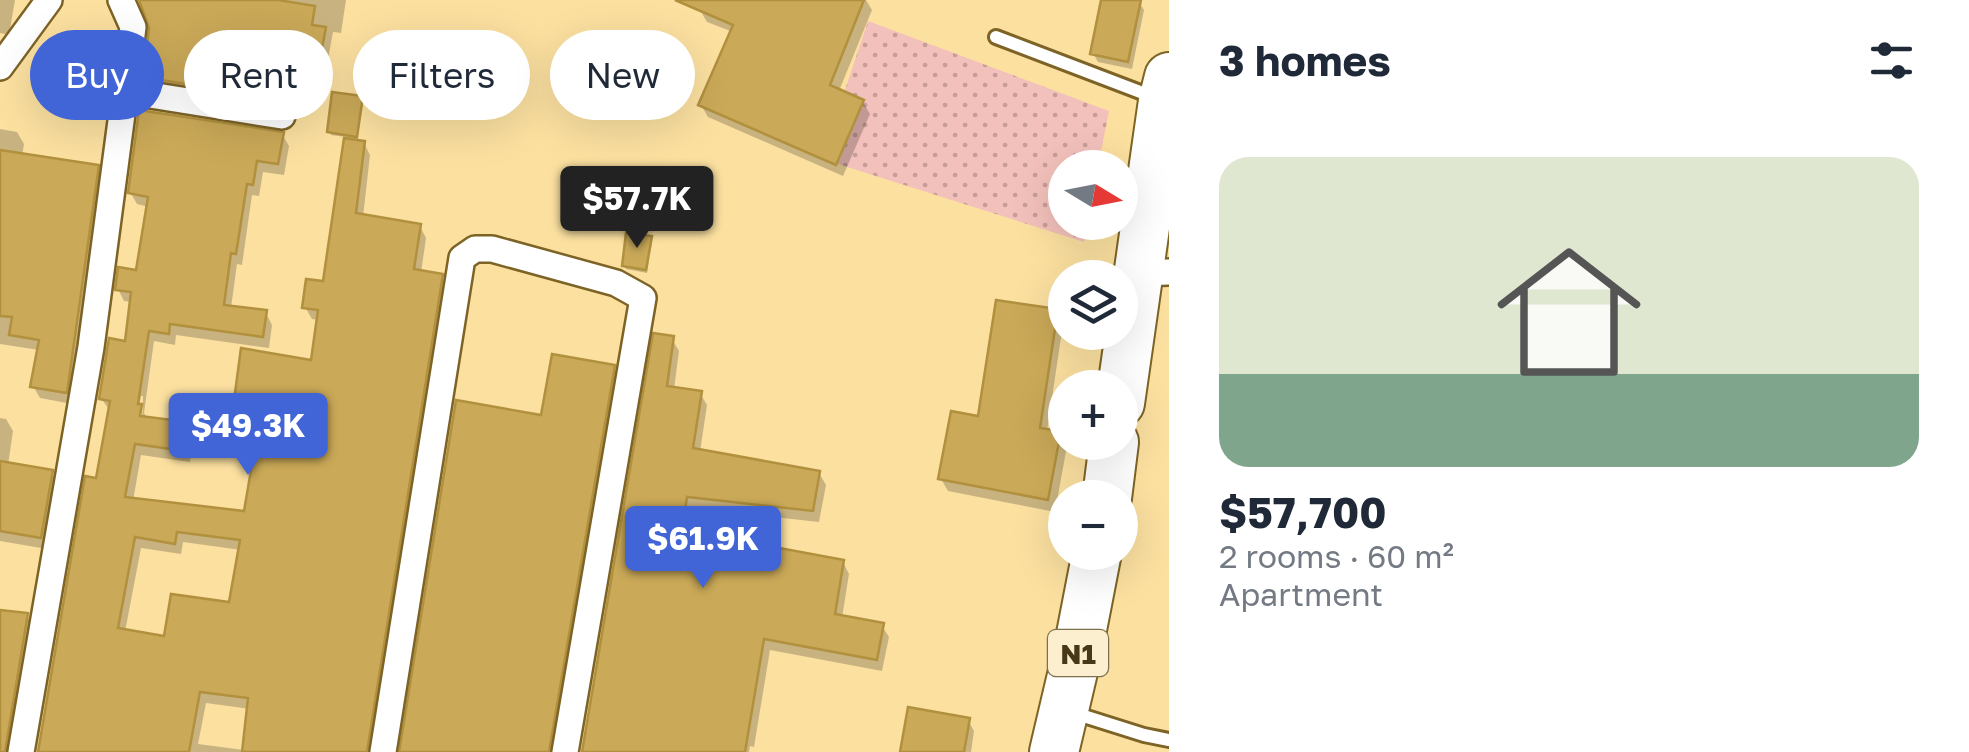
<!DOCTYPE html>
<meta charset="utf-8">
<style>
:root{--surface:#fff;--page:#f6f6f7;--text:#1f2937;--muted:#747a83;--line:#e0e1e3;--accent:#4164d7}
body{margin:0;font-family:"Golos Text",sans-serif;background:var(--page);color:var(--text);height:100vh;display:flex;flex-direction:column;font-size:38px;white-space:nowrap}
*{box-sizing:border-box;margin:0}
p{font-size:32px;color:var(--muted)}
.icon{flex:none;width:55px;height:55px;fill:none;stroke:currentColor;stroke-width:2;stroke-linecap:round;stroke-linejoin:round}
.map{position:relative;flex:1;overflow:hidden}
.side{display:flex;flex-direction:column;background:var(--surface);width:800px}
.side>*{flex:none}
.banner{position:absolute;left:30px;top:30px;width:950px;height:90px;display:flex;gap:20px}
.needle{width:65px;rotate:100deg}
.buttons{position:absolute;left:1048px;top:150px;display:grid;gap:20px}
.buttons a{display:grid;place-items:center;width:90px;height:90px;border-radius:50%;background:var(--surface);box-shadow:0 10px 40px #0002;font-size:50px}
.price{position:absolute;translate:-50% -85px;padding:0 22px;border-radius:10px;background:var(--accent);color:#fff;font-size:32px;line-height:65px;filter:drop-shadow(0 2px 5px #0008)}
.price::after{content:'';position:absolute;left:50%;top:60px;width:30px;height:22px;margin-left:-15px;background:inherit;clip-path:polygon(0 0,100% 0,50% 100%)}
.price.active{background:#222;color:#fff}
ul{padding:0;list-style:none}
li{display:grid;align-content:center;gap:20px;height:530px;padding:0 50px}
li+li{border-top:2px solid var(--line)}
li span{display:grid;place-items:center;height:310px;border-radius:30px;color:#555}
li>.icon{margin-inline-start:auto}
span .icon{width:180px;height:180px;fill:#fffc;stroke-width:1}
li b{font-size:42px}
h2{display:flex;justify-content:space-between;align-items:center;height:120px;padding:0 50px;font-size:42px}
.chip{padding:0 35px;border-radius:45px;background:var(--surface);box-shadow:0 10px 40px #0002;font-size:35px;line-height:90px}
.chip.active{background:var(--accent);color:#fff}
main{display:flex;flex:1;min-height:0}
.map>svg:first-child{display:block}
.park{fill:url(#park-dots)}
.shadow{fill:#0003;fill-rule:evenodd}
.building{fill:#caa958;stroke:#b1903e;stroke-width:2.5;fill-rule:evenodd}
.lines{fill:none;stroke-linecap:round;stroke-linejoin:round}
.lane-casing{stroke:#7d6426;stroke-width:18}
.street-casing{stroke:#7d6426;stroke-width:30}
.highway-casing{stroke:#7d6426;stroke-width:52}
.lane{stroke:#fff;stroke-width:12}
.street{stroke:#fff;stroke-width:25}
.highway{stroke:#fff;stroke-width:48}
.labels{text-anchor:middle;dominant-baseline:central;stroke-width:8;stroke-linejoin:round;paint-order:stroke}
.shield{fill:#fcefd0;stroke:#7d704e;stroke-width:2.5}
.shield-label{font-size:28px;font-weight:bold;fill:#473917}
</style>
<main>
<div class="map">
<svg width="1169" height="752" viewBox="0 0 1169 752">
<defs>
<pattern id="park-dots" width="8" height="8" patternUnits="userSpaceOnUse" patternTransform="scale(2.5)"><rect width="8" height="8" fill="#f3c1bb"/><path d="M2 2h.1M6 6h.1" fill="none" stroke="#c79e97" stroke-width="1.8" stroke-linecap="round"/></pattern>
</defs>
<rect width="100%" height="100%" fill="#fbe0a0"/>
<!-- park -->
<path class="park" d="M868,21L1109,111L1098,167L1065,168V222L1088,223L1084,242L822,159Z"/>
<!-- shadow -->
<path class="shadow" d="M0,0H15L9,35L0,33Z
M139,0H346L341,33L333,32L326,70L294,62L291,57L243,47L234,102L153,89L146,77L151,21Z
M704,0H866L872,10L839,91L863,102L870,114L843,176L708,117L701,105L733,32L707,22L700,10Z
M1104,0L1139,2L1144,10L1132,69L1098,62L1093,53Z
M113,60L114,61L107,111L105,107Z
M361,99L363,102L357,142L364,143L370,155L363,217L420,226L426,238L421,273L441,276L448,288L374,752H40L98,481L110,411L101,398L127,344L132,302L124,301L118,289L138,273L149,207L137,204L130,192L282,134L289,146L284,175L263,172L259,196L252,195L242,265L237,264L231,308L266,313L272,325L269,348L176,335L175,345L154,341L144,413L148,419L187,424L194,436L190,462L141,455L133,501L246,513L257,452L209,445L202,433L314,363L319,320L312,319L305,307L325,284L346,137L331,135L330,131ZM141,396H143V409L140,428L135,427ZM183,542L241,550L232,604L166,639L125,632L141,548L181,554ZM206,703L250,709L244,750L198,744Z
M0,129L17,132L24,144L22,156L97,168L104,180L72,404L40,398L33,386L39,350L0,344Z
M650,239L652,242L647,273L626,269L624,266Z
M1056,311L1063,324L1047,431L1059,434L1067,446L1055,512L948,491L941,479L980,419Z
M672,339L679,351L674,389L700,393L707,405L700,452L819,473L826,485L819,522L693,508L689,534L843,562L849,574L842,618L882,626L889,637L882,671L770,650L754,747L750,746L749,752H584Z
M613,367L620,379L556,752H402L543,418Z
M0,418L6,419L13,431L8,465L52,473L58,484L47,549L0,541Z
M0,611L27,616L34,627L12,752H0Z
M968,720L974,731L971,752H903Z"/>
<!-- building -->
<path class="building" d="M139,0H278L315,6L312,25L326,27L320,59L285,51L286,46L237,37L228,91L143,77L149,28Z
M675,0H864L830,85L864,100L836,165L698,105L733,25Z
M1101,0H1141L1128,62L1090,54Z
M332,92L363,96L357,137L327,132Z
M139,110L284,132L278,164L257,161L253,185L247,184L236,254L231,253L224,305L267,310L263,337L170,324L169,334L149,331L138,404H142L140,416L189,422L185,451L135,444L125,497L244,511L256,441L199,434L203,405L233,408L241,348L311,360L318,310L302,308L306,279L323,281L344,138L365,141L356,213L421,224L414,269L443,274L367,752H242L248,698L200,692L189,752H38L85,476L96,478L110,401L99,399L109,338L125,341L131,292L115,290L118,267L136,270L148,197L128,193ZM177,532L240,540L229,602L171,594L164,636L118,628L135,537L175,544Z
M0,150L99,165L67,393L30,387L39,340L9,335L12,317L0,316Z
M626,233L652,236L646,270L622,266Z
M996,300L1058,309L1040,428L1061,431L1048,500L938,479L951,411L978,416Z
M653,333L674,336L667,386L702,391L693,448L820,471L813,511L687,497L682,530L844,560L835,614L884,623L877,660L764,639L745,752H582Z
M552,354L615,365L549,752H399L456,400L541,415Z
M0,461L53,470L41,538L0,531Z
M0,610L28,613L5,752H0Z
M908,707L970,718L964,752H900Z"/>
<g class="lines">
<!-- lane casing -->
<g class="lane-casing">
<path id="lane" d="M996,37L1156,98
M1071,712L1144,735L1169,740"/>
</g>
<!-- street casing -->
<g class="street-casing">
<path id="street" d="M0,67L49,0
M125,91L282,116
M1139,273L1169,272
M21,752L91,347L125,91L133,27L121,0
M383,752L462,258L475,249H492L616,283L643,298L565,752"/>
</g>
<!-- highway casing -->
<g class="highway-casing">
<path id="highway" d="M1120,403L1163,101L1169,77
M1107,498L1114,442
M1054,752L1078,650L1097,552"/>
</g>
<!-- lane -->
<use href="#lane" class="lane"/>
<!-- street -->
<use href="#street" class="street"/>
<!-- highway -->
<use href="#highway" class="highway"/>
</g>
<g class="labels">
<!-- shield labels -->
<rect class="shield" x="1048" y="630" width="60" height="46" rx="8"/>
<g class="shield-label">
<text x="1078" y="653">N1</text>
</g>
</g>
</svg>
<div class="buttons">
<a><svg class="needle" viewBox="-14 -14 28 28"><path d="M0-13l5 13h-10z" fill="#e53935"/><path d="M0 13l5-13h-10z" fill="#747a83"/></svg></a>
<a><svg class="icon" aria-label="layers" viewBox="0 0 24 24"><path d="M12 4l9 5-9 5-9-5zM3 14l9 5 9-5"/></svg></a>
<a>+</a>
<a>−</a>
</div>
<b class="price active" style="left:637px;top:251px">$57.7K</b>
<b class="price" style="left:248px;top:478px">$49.3K</b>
<b class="price" style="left:703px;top:591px">$61.9K</b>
<div class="banner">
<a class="chip active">Buy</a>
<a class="chip">Rent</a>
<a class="chip">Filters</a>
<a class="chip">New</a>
</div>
</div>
<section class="side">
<h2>3 homes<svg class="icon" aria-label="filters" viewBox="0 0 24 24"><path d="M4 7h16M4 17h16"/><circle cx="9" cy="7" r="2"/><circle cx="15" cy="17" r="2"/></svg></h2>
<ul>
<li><span style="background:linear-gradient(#dfe7d0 70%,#7fa58c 0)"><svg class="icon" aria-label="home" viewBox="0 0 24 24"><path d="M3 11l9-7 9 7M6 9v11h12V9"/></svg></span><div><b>$57,700</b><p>2 rooms · 60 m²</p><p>Apartment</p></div></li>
</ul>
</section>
</main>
